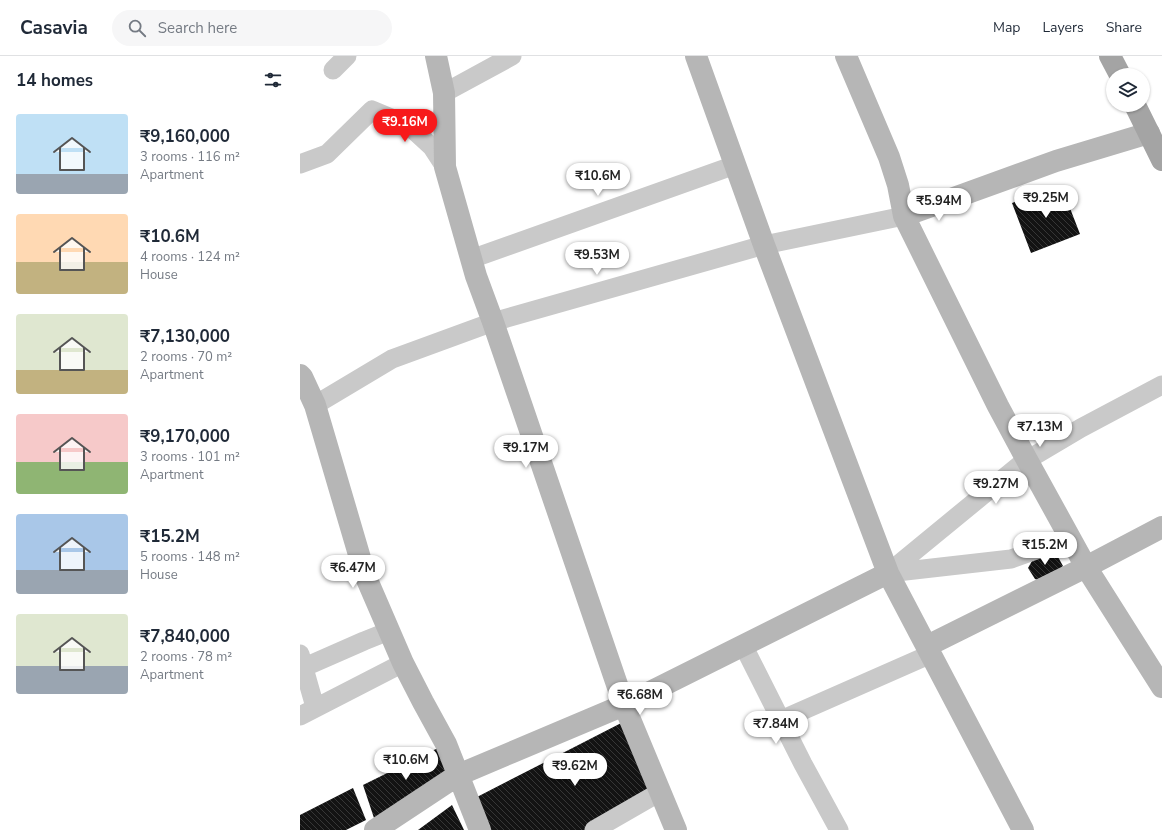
<!DOCTYPE html>
<meta charset="utf-8">
<style>
:root{--surface:#fff;--page:#f6f6f7;--text:#1f2937;--muted:#747a83;--line:#e0e1e3;--accent:#f71a1b}
body{margin:0;font-family:"Nunito Sans",sans-serif;background:var(--page);color:var(--text);height:100vh;display:flex;flex-direction:column;font-size:15px;white-space:nowrap}
*{box-sizing:border-box;margin:0}
p{font-size:13px;color:var(--muted)}
.icon{flex:none;width:22px;height:22px;fill:none;stroke:currentColor;stroke-width:2;stroke-linecap:round;stroke-linejoin:round}
.map{position:relative;flex:1;overflow:hidden}
.panel{display:flex;flex-direction:column;background:var(--surface);width:300px}
.panel>*{flex:none}
.buttons{position:absolute;left:806px;top:12px;display:grid;gap:8px}
.buttons a{display:grid;place-items:center;width:44px;height:44px;border-radius:50%;background:var(--surface);box-shadow:0 1px 3px #0004;font-size:20px}
.price{position:absolute;translate:-50% -34px;padding:0 9px;border-radius:14px;background:#fff;color:#222;font-size:13px;line-height:26px;filter:drop-shadow(0 1px 2px #0008)}
.price::after{content:'';position:absolute;left:50%;top:24px;width:12px;height:9px;margin-left:-6px;background:inherit;clip-path:polygon(0 0,100% 0,50% 100%)}
.price.selected{background:var(--accent);color:#fff}
ul{padding:0;list-style:none}
li{display:flex;align-items:center;gap:12px;height:100px;padding:0 16px}
li span{display:grid;place-items:center;flex:none;width:112px;height:80px;border-radius:4px;color:#555}
li>.icon{margin-inline-start:auto}
span .icon{width:48px;height:48px;fill:#fffc;stroke-width:1}
li b{font-size:17px}
h2{display:flex;justify-content:space-between;align-items:center;height:48px;padding:0 16px;font-size:17px}
header{display:flex;align-items:center;gap:24px;box-sizing:border-box;height:56px;padding:0 20px;background:var(--surface);border-bottom:1px solid var(--line)}
header strong{font-size:19px}
nav{display:flex;gap:22px;margin-inline-start:auto;font-size:14px}
.search{width:280px;height:36px;background:var(--page);display:flex;align-items:center;gap:10px;box-sizing:border-box;padding:0 14px;border-radius:22px;color:var(--muted);font-size:15px}
main{display:flex;flex:1;min-height:0}
.map>svg:first-child{display:block}
.building{fill:url(#building-back-hatch)}
.lines{fill:none;stroke-linecap:round;stroke-linejoin:round}
.street{stroke:#c9c9c9;stroke-width:19}
.secondary{stroke:#b6b6b6;stroke-width:22}
.primary{stroke:#a4a4a4;stroke-width:22}
</style>
<header>
<strong>Casavia</strong>
<div class="search"><svg class="icon" aria-label="search" viewBox="0 0 24 24"><circle cx="10" cy="10" r="6"/><path d="M15 15l6 6"/></svg>Search here</div>
<nav><a>Map</a><a>Layers</a><a>Share</a></nav>
</header>
<main>
<section class="panel">
<h2>14 homes<svg class="icon" aria-label="filters" viewBox="0 0 24 24"><path d="M4 7h16M4 17h16"/><circle cx="9" cy="7" r="2"/><circle cx="15" cy="17" r="2"/></svg></h2>
<ul>
<li><span style="background:linear-gradient(#bfe0f5 75%,#9aa5b1 0)"><svg class="icon" aria-label="home" viewBox="0 0 24 24"><path d="M3 11l9-7 9 7M6 9v11h12V9"/></svg></span><div><b>₹9,160,000</b><p>3 rooms · 116 m²</p><p>Apartment</p></div></li>
<li><span style="background:linear-gradient(#ffd9b3 60%,#c2b280 0)"><svg class="icon" aria-label="home" viewBox="0 0 24 24"><path d="M3 11l9-7 9 7M6 9v11h12V9"/></svg></span><div><b>₹10.6M</b><p>4 rooms · 124 m²</p><p>House</p></div></li>
<li><span style="background:linear-gradient(#dfe7d0 70%,#c2b280 0)"><svg class="icon" aria-label="home" viewBox="0 0 24 24"><path d="M3 11l9-7 9 7M6 9v11h12V9"/></svg></span><div><b>₹7,130,000</b><p>2 rooms · 70 m²</p><p>Apartment</p></div></li>
<li><span style="background:linear-gradient(#f6c9c9 60%,#8fb573 0)"><svg class="icon" aria-label="home" viewBox="0 0 24 24"><path d="M3 11l9-7 9 7M6 9v11h12V9"/></svg></span><div><b>₹9,170,000</b><p>3 rooms · 101 m²</p><p>Apartment</p></div></li>
<li><span style="background:linear-gradient(#a9c7e8 70%,#9aa5b1 0)"><svg class="icon" aria-label="home" viewBox="0 0 24 24"><path d="M3 11l9-7 9 7M6 9v11h12V9"/></svg></span><div><b>₹15.2M</b><p>5 rooms · 148 m²</p><p>House</p></div></li>
<li><span style="background:linear-gradient(#dfe7d0 65%,#9aa5b1 0)"><svg class="icon" aria-label="home" viewBox="0 0 24 24"><path d="M3 11l9-7 9 7M6 9v11h12V9"/></svg></span><div><b>₹7,840,000</b><p>2 rooms · 78 m²</p><p>Apartment</p></div></li>
</ul>
</section>
<div class="map">
<svg width="862" height="774" viewBox="0 0 862 774">
<defs>
<pattern id="building-back-hatch" width="6" height="6" patternUnits="userSpaceOnUse"><rect width="6" height="6" fill="#131313"/><path d="M-1 5l2 2M0 0l6 6M5-1l2 2" fill="none" stroke="#363636"/></pattern>
</defs>
<rect width="100%" height="100%" fill="#fff"/>
<!-- building -->
<path class="building" d="M761,129L780,178L731,197L712,147Z
M747,495L758,501L763,510L747,527L735,523L728,512L736,498Z
M329,663L360,736L287,774H191L177,741Z
M146,688V722L74,762L63,729Z
M53,732L66,764L46,774H0V759Z
M152,749L164,774H118Z"/>
<g class="lines">
<!-- street -->
<path class="street" d="M33,14L47,0
M144,37L212,0
M0,108L27,98L72,54L108,69L132,91L145,111
M171,203L435,109
M15,349L92,303L193,266L464,189L604,160
M770,482L711,503L588,517L722,407L781,372L862,329
M443,589L503,708L539,774
M0,598L15,651
M0,613L64,585L89,575
M0,660L103,607
M481,664L631,598
M294,774L360,736"/>
<!-- secondary -->
<path class="secondary" d="M136,0L144,37L145,111L176,220L193,266L324,649L376,774
M396,0L464,189L588,517L723,774
M546,0L589,101L598,129L604,160L756,105L849,77
M604,160L698,350L727,404L786,511L862,631
M0,319L2,321L15,349L65,519L103,607L123,646L146,688L180,774
M627,590L786,511L862,471
M75,774L158,719L324,649L588,517"/>
<!-- primary -->
<path class="primary" d="M810,0L820,19
M835,49L862,104"/>
</g>
</svg>
<div class="buttons">
<a><svg class="icon" aria-label="layers" viewBox="0 0 24 24"><path d="M12 4l9 5-9 5-9-5zM3 14l9 5 9-5"/></svg></a>
</div>
<b class="price selected" style="left:105px;top:87px">₹9.16M</b>
<b class="price" style="left:298px;top:141px">₹10.6M</b>
<b class="price" style="left:746px;top:163px">₹9.25M</b>
<b class="price" style="left:639px;top:166px">₹5.94M</b>
<b class="price" style="left:297px;top:220px">₹9.53M</b>
<b class="price" style="left:740px;top:392px">₹7.13M</b>
<b class="price" style="left:226px;top:413px">₹9.17M</b>
<b class="price" style="left:696px;top:449px">₹9.27M</b>
<b class="price" style="left:745px;top:510px">₹15.2M</b>
<b class="price" style="left:53px;top:533px">₹6.47M</b>
<b class="price" style="left:340px;top:660px">₹6.68M</b>
<b class="price" style="left:476px;top:689px">₹7.84M</b>
<b class="price" style="left:106px;top:725px">₹10.6M</b>
<b class="price" style="left:275px;top:731px">₹9.62M</b>
</div>
</main>
